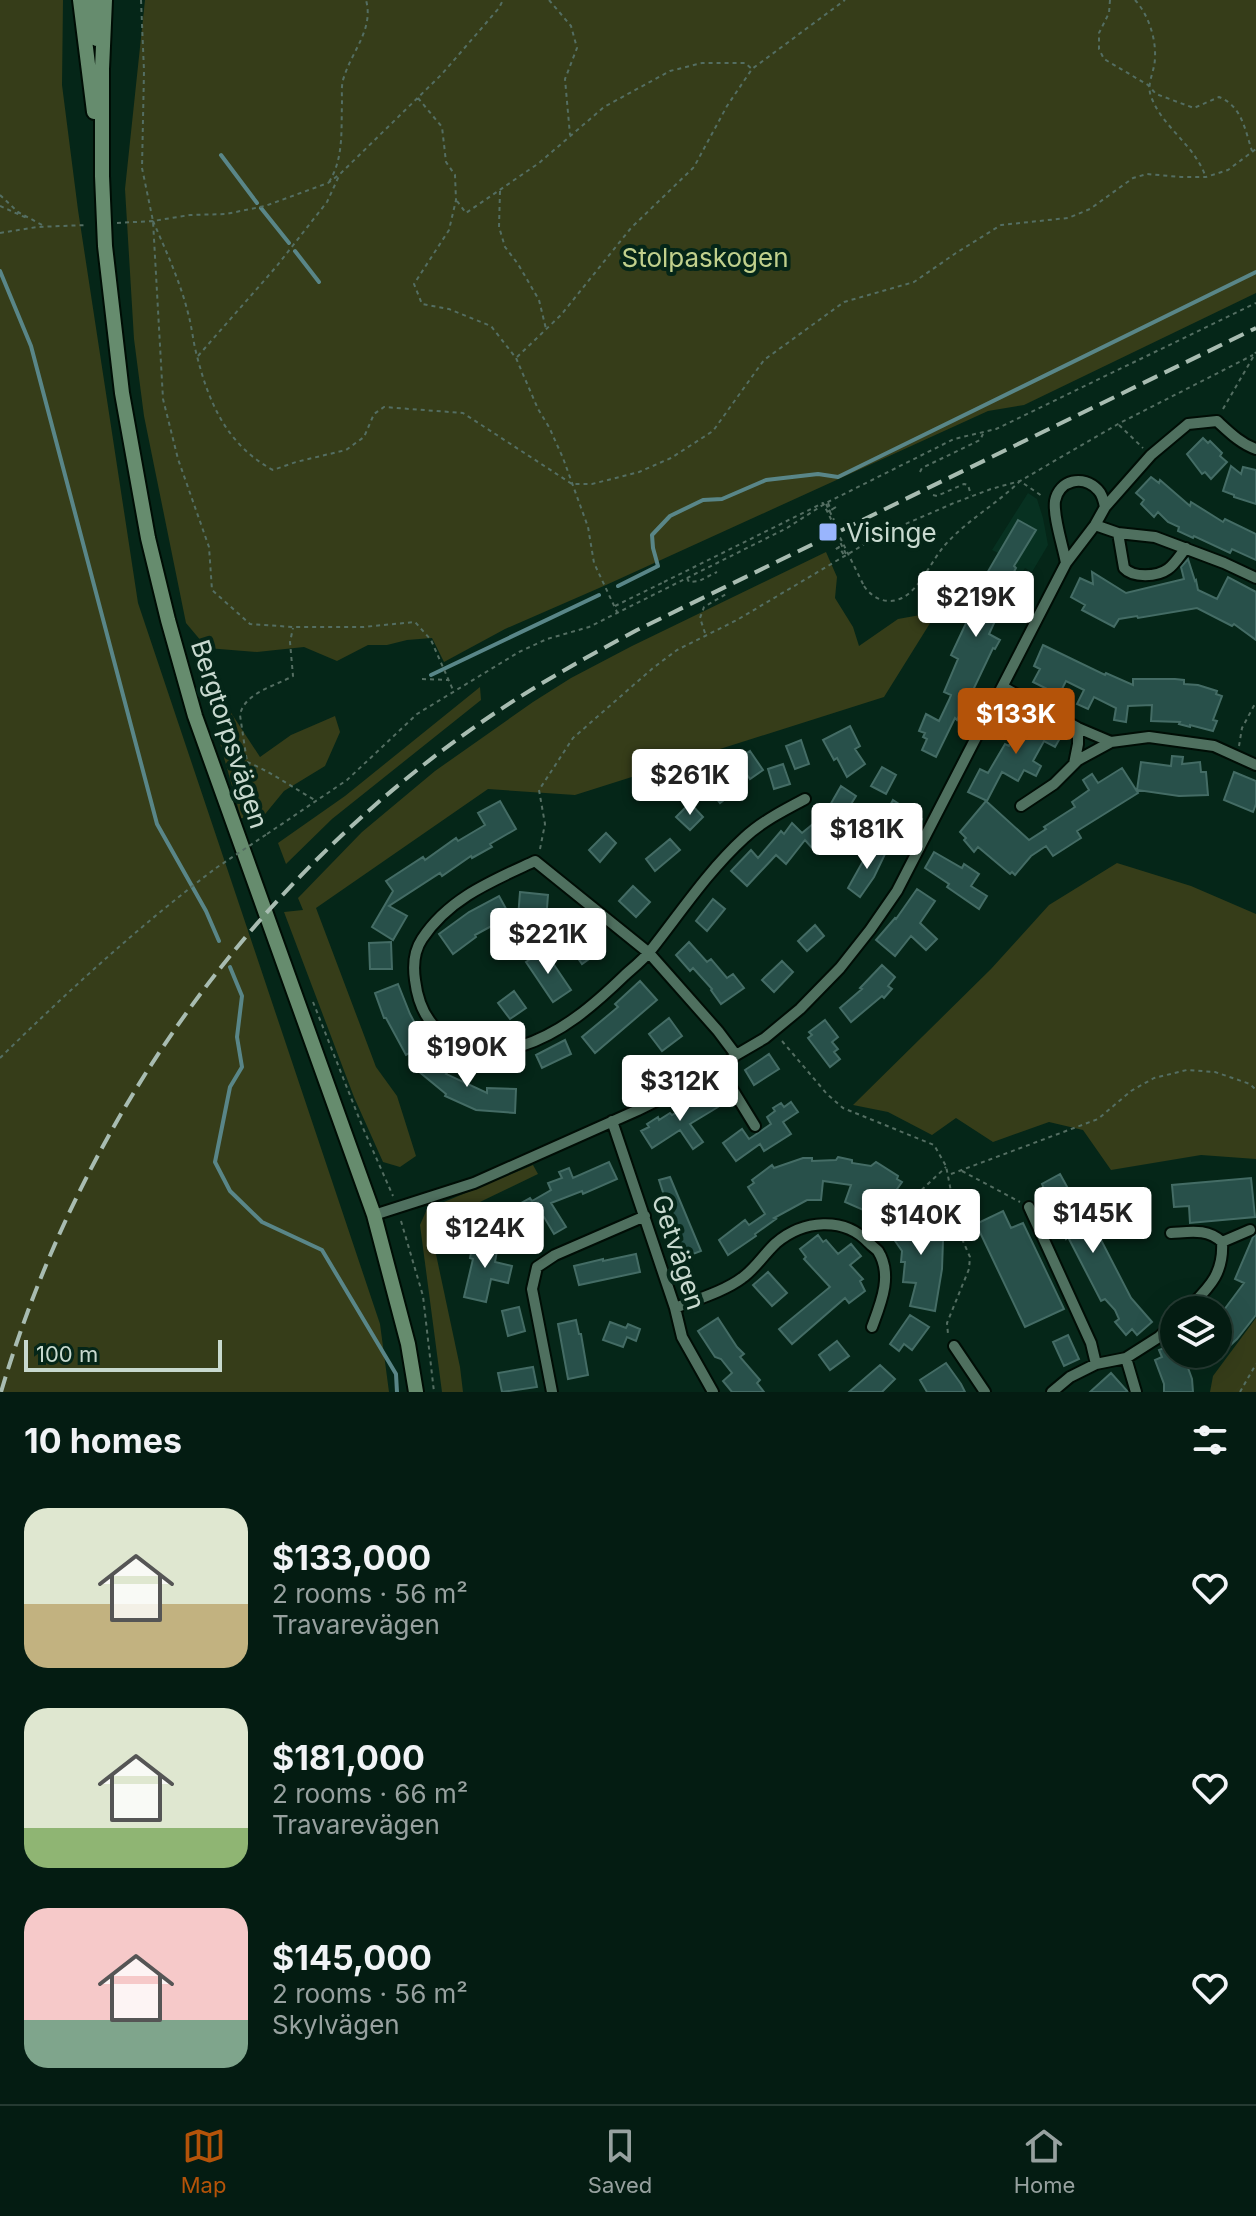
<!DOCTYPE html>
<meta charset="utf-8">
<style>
:root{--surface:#041c12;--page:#0d251b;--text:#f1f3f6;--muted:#97a19f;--line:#253a32;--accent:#b45309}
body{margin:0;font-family:Inter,sans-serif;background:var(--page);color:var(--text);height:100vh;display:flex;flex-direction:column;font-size:30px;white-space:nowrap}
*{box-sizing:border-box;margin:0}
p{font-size:26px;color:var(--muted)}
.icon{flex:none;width:44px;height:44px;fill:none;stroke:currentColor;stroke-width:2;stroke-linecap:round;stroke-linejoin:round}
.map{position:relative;height:1392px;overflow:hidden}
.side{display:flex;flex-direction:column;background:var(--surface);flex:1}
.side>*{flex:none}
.tools{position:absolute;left:1160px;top:1296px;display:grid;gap:16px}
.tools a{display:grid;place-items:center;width:72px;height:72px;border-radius:50%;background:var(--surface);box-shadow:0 8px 32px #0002,0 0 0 2px var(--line);font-size:40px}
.scale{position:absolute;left:24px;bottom:20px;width:198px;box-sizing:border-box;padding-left:8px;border:4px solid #c8d9cf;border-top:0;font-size:22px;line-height:28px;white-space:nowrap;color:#c8d9cf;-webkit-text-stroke:6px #052618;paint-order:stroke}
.price{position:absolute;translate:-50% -68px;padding:0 18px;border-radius:8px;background:#fff;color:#222;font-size:26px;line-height:52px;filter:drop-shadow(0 2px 4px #0008)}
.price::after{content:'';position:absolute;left:50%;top:48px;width:24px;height:18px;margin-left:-12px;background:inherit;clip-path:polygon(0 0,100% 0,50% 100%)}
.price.on{background:var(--accent);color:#fff}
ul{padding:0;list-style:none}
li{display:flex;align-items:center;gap:24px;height:200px;padding:0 24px}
li span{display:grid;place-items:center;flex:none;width:224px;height:160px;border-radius:24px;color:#555}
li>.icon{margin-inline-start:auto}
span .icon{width:96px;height:96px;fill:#fffc;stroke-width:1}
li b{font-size:34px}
h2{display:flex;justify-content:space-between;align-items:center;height:96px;padding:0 24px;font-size:34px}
.tab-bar{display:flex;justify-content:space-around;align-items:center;height:112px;border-top:2px solid var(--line);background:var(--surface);font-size:22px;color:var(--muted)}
.tab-bar a{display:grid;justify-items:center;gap:4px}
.tab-bar .on{color:var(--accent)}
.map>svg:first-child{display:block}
.built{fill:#073121}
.green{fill:#363d19}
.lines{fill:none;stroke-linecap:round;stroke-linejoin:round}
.stream{stroke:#598688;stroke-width:4}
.building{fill:#28504a;stroke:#446c65;stroke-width:2}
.minor-casing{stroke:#000d05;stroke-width:14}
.secondary-casing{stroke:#000d05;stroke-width:18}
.path{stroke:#546e62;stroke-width:2;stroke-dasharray:4 4;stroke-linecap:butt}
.minor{stroke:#4f705f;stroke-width:10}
.secondary{stroke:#668c6e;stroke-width:14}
.rail{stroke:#a8bcb1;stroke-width:4;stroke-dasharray:16 8;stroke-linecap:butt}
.path-bridge{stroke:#546e62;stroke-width:2;stroke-dasharray:4 4;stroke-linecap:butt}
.poi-dot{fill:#99b5fd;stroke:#052618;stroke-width:3}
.labels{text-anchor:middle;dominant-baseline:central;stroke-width:8;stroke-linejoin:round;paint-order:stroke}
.park-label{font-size:26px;fill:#c1d08c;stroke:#052618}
.poi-label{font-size:26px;fill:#c8d9cf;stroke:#052618;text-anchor:start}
.street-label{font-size:26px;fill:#c8d9cf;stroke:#052618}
</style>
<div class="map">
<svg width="1256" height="1392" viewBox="0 0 1256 1392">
<rect width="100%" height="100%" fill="#052618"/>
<!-- built -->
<path class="built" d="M1028,493L1037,499L1043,518L1048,545L1032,572L1025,568L1018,579L1023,585L1016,598L1004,591L1016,568L1011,564L1023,551L1035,530L1018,521L998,553L992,550Z"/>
<!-- green -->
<path class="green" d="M0,0H63L62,85L78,210L138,603L380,1324L389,1392H0Z
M145,0H1256V293L1024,405L988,411L606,585L505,629L444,662L432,638L407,640L387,645H368L337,661L304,647L257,652L207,648L186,623L144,416L134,339L125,189Z
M826,552L837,577L835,598L853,627L859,646L898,619L937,612L884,697L575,795L488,789L316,908L376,1067L397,1096L416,1156L400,1167L383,1162L354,1097L284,912L303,910L298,898L362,832L435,771L533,702L571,678L632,646Z
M480,687L481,700L332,819L286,864L278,843L345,796Z
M224,702L260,757L291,735L335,716L340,732L325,766L284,791L261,819L241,818L212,715Z
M1117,863L1191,886L1256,914V1159L1201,1155L1111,1170L1083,1130L1049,1122L993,1142L956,1118L932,1135L888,1112L853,1105L991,969L1049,905Z
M533,1165L538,1174L430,1226L460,1367L463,1392H442L420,1225L427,1209Z
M1256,1318V1392H1210L1213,1376Z"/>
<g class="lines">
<!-- stream -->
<path class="stream" d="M221,155L257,203
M261,208L289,243
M295,251L319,282
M0,271L31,346L157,824L206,911L219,941
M618,586L658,566L653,548L652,535L670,516L703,500L722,499L766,480L818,474L838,477L1256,272
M431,675L599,595
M230,967L242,996L237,1037L242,1067L230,1087L215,1162L230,1191L262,1222L322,1250L396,1374L397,1392"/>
</g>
<!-- building -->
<path class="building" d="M1203,438L1208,443L1210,441L1222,453L1220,456L1227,462L1211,479L1205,472L1202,474L1187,454Z
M1231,466L1241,474L1243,467L1256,470V504L1234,497V495L1223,491Z
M1151,477L1159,483L1160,480L1190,506L1191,502L1223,522L1225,519L1256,534V560L1232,549L1230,553L1194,536L1193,538L1178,531L1179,527L1168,522L1158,512L1154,517L1141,504L1144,500L1136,493Z
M1018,520L1036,530L1014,566L1016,568L996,606L1001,608L989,634L1000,640L995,649L993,648L965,707L964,706L957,720L955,718L936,757L922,750L927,739L923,737L925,733L919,731L926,714L939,721L949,700L951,695L944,692L958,659L951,655L968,619L965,617L972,603L979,607L989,583L983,580Z
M1188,559L1195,581L1196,580L1198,590L1217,599L1228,577L1256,592V640L1234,624L1232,626L1197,608L1138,618L1137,616L1119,619L1114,627L1082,610L1085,605L1071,597L1080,578L1093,584L1092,572L1126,593L1184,579L1181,567Z
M1043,645L1105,675L1106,673L1133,685V679H1175L1184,680V684L1198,685L1217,691L1216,694L1222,696L1213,720L1217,721L1213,731L1190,725V727L1179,724L1180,722L1151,721L1152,705L1128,706L1126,722L1114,720L1116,708L1094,697L1088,709L1077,704L1084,690L1066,681L1059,695L1033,682L1040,669L1034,666Z
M1032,712L1047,720L1043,726L1060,738L1055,747L1044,741L1033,761L1041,766L1036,776L1024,770L1018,781L1002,772L987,801L968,792L980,769L988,773L1005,744L1009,746L1025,714L1030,717Z
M850,726L860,746L855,749L865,764L847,777L837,758L834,760L823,740Z
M801,740L809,764L795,769L786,746Z
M750,751L763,770L750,779L737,760Z
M1172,756L1183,757L1182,764L1200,762L1201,772H1206L1208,795L1179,796L1137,790L1141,762L1171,766Z
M783,764L790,784L774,789L768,769Z
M882,767L896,775L886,794L871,786Z
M1122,768L1138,793L1077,831L1081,838L1053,856L1046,846L1031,856L1015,875L1012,872L1010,874L978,847L974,852L964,840L966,838L960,832L986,801L1029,840L1046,829L1044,827L1075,807L1072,802L1089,790L1083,780L1092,774L1098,783Z
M1234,772L1256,781V804L1253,812L1224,800Z
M720,775L733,793L720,803L706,785Z
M841,786L856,796L843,817L829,807Z
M893,800L922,819L917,827L888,809Z
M500,801L516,829L490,844L492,847L472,858L471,856L442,876L440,873L389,906L407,916L393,940L372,927L393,891L386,881L423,857L425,860L456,838L458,841L485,825L478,813Z
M690,803L703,817L690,830L676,817Z
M792,823L802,833L813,824L824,839L812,848L805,840L786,864L776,855L747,886L731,871L751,850L758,858L781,831L784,834Z
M606,833L616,843L600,862L589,850Z
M670,839L680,850L655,871L646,859Z
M872,845L886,852L874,877L860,897L848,888Z
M934,852L962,868L964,864L979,874L971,886L987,896L979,909L947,887L949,884L925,868Z
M633,886L650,902L636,917L619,901Z
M917,889L935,901L920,923L937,939L926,950L911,936L895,956L876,940L895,918L896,919Z
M520,892L548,895L546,921L518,918Z
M499,896L510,916L475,935L476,937L453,954L439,934L469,912Z
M713,899L725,909L707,931L696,921Z
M815,925L824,936L807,951L798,941Z
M580,932L596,954L582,964L566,941Z
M391,942L392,969H370L369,943Z
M689,942L707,962L711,959L727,978L733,974L744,988L721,1004L711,990L712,989L693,968L690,971L676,955Z
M544,950L571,990L553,1002L526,962Z
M782,961L793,972L774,992L762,980Z
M882,965L895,977L888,986L892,989L884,998L882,996L851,1022L840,1008L862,989L860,988Z
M640,981L657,1000L595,1053L582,1037L618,1007L615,1004Z
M398,984L410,1014L426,1044L406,1055L386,1018H384L375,993Z
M514,991L526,1008L510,1019L498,1003Z
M669,1018L682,1036L662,1051L649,1034Z
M825,1020L838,1037L832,1042L838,1049L834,1052L840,1059L830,1067L808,1038L812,1035L809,1032Z
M565,1040L571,1054L542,1068L536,1055Z
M432,1052L451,1068L446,1074L487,1093V1088L516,1089L515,1113L476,1110L445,1096L446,1094L417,1070Z
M769,1054L779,1069L754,1085L745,1070Z
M709,1093L718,1107L690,1124L703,1142L693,1149L680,1130L652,1148L641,1131L649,1127L647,1124L658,1117L659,1120L670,1113L672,1115Z
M791,1102L798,1112L783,1122L791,1134L764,1151L760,1144L736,1161L723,1143L742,1129L749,1139L758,1133L771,1124L767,1117L775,1111L773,1108L781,1103L784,1107Z
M838,1157L852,1160V1163L871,1166L876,1162L898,1176L897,1179L902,1182L895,1192L890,1191L886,1198L879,1194L868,1212L845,1202L851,1185L823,1181L821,1200H807L774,1218L776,1219L755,1234L756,1236L728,1255L719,1240L745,1220L749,1225L765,1214L748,1187L754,1183L752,1180L772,1165L774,1168L803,1158H812V1161L836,1160Z
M609,1162L617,1179L583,1194L582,1191L551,1203L566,1227L554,1234L544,1217L527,1226L516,1206L530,1198L532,1201L551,1190L548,1183L562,1178L559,1172L569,1168L573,1178Z
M1060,1174L1077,1205L1079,1204L1097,1237L1099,1236L1131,1298L1152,1322L1137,1335L1132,1329L1126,1335L1115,1322L1119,1319L1115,1310L1105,1299L1101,1301L1068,1237L1066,1239L1049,1208L1047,1209L1038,1194L1045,1191L1042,1184Z
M670,1177L701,1251L685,1257L670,1221L672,1220L659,1180Z
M1251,1178L1255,1217L1190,1223L1189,1206L1174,1207L1172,1185Z
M924,1201L940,1226L918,1241L943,1240L942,1269L935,1311L910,1306L916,1283L903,1282L905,1262H901L902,1251L891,1235L909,1223L904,1216Z
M1003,1211L1011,1228L1023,1223L1064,1309L1025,1327L976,1224Z
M818,1235L823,1242L826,1240L838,1254L851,1244L861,1256L850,1265L863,1279L860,1281L865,1291L849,1303L845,1298L792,1344L779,1329L830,1287L804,1259L806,1257L800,1249Z
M1256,1235V1315L1237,1339L1218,1357V1318L1244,1283L1235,1279L1253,1237Z
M474,1238L491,1241L490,1243L498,1245L495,1262L512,1266L508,1283L491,1279L486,1302L464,1297L473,1259L470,1258Z
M636,1254L640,1272L579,1285L574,1266L603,1259V1261Z
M768,1272L787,1293L772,1306L753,1285Z
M519,1307L525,1331L508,1336L502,1311Z
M910,1315L929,1327L912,1350L904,1344L899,1351L890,1344Z
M718,1318L737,1347L744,1354L740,1357L760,1380L757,1383L764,1392H732L723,1381L732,1373L721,1359L715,1357L698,1331Z
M576,1320L579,1334H581L588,1375L568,1379L558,1324Z
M610,1322L626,1328L628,1324L640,1329L636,1341L627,1337L623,1347L603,1340Z
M1068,1335L1079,1359L1064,1366L1053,1342Z
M837,1341L849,1356L830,1370L819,1355Z
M1174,1344V1354H1183L1192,1379L1193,1392H1164V1384L1155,1360L1162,1357L1159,1350Z
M946,1363L961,1384L965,1392H927L920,1380Z
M880,1365L895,1379L882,1392H849Z
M533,1367L537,1387L502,1392L498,1373Z
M1111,1373L1128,1392H1090Z"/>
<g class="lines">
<!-- minor casing -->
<g class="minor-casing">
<path id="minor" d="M1095,525L1118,533L1155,537L1224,563L1256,578
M1118,533L1124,568C1133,578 1157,577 1168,569C1175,564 1180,555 1186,548
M1066,563C1063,546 1053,517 1055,501C1059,480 1083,474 1098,490C1102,494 1104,502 1105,507
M1003,687L1078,728L1111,742L1149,737L1214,746L1256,765
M1074,764L1078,744V728
M1021,806L1054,784L1078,760L1111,742
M736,1055L718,1031L649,953L535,861C492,881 449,898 422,939C414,951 413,966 415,980C420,1022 443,1044 485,1049C497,1050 509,1050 521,1046C562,1033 594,1005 625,975C634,967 644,959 651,950C681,912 708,871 744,838C761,822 784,810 805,799
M720,1069L755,1126
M612,1121L675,1308L682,1337L713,1392
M1029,1207L1091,1343L1096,1364
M374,1215L474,1183L638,1110L717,1071L736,1055L765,1038L800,1009L840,968L870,930L897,891L1066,563L1095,525L1105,507L1151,455L1188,424L1217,421C1229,432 1241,444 1256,449
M1171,1233C1190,1232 1207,1228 1222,1242C1224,1275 1208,1288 1187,1310
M1222,1242L1250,1230
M675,1308C695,1300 725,1291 742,1278C755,1269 764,1254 776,1243C803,1220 844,1216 869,1243C872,1246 875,1248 878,1251C893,1275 881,1303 872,1327
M954,1346L985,1392
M1126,1358L1136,1392
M552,1392L532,1289L537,1267L555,1255L645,1216
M1052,1392L1070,1377L1096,1364L1126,1358L1159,1337L1174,1323"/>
</g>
<!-- secondary casing -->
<g class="secondary-casing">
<path id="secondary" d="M80,0L94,112
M91,0L97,39
M105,0L102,69V176L105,246L122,393L148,538L168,620L195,716L374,1215L408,1344L416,1392"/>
</g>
<!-- path -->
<path class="path" d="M141,0L144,71L142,168L153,221L163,399L178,459L209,547L212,590L250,624L293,627H363L415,622L431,640L453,690
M549,0L571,26L577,48L565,79L570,135
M1110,0L1109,13L1099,33V49L1104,59L1148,85L1156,94L1194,108L1219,97C1242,106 1245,130 1252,151
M1135,0C1148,14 1156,38 1155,57C1155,73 1145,84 1152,99C1164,128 1193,144 1205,175
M418,98L442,127L446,162L455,175L456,200L449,230L414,284L422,304L449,309L491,326L516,358L538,409L549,427L563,458L588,527L594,563L617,612
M329,182C344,158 341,130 342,102C342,94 341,84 344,77C352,51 374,29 366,0
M500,191L499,227L505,247L518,264L539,300L546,329
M0,195L18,212L44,226
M457,201L466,213L539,163L604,107L670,71L702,63H745L752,69
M0,206L29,219
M153,221C166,251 180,281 188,313C192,327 193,342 197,356C209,404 228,446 273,470L296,462L346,450L364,437L374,414L384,407L463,413L572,484H592L639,472L671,458L713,431L764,360L844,302L914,282L956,253L1001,225L1068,218L1090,209L1133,178L1147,174L1181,177H1206L1228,170L1256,149
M117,223L153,221L190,215L226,214L265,206L328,183L340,174L442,74L499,8L503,0
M0,233L37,227L87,225
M198,356L276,267L327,202L339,176
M517,357L561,315L631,228L694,167L727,106L752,69L845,0
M1223,409L1256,352
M1119,425L1143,448
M920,472L922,468L980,440L983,434
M933,495L937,496L964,484L968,485L971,495
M828,503L831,510L836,507
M826,504L834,520
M837,536L846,554
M836,549L839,547L844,555
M687,578L689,582L699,581L717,572
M864,586C873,599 887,605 902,598C919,590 932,560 945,545C967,520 997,504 1020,481L1042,496
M615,606L664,582
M705,633L700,618L704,607L728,593
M422,679L448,680
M1239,746L1242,728L1256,702
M247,762C270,771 293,788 315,800
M252,831L247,762L240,715C244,693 275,686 293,676L290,642L293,628
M267,834L347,780L417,714L519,652L547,639L589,627L787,528L826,503L954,439L996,429L1256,303
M540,849L545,824L539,790L573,738L653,668L677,650L737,620L880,535L954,503L991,489L1020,481L1118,424L1253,355
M313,1002L363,1128L393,1196
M782,1041L827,1094L843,1108L934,1145L946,1166L959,1232L970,1257L969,1269L947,1323L948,1334
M0,1058C69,990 139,926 216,868
M962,1171L1020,1202
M951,1174L1098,1119L1131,1091L1154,1078L1187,1070L1215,1072L1250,1084L1256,1090
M401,1221L423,1296L434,1392
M875,1234L946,1167
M1240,1392L1256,1364"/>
<!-- minor -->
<use href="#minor" class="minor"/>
<!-- secondary -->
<use href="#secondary" class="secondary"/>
<!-- rail -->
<path class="rail" d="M1,1392C80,1125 247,886 476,726C527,690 581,660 637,630L1256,328"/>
<!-- path-bridge -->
<path class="path-bridge" d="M827,512L836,507
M836,549L843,545
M664,582L823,503L864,586
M216,868L267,834"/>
</g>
<!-- markers -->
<rect class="poi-dot" x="818" y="522" width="20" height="20" rx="4"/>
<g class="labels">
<!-- park labels -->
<g class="park-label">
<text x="705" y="257">Stolpaskogen</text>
</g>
<!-- poi labels -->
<g class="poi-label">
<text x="846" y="532">Visinge</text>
</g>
<!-- street labels -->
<g class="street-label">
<text transform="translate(230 734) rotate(72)">Bergtorpsvägen</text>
<text transform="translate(679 1252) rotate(72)">Getvägen</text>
</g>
</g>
</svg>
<div class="tools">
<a><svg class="icon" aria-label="layers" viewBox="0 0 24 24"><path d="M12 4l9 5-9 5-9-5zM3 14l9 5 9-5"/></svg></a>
</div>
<div class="scale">100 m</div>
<b class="price" style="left:976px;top:639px">$219K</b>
<b class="price on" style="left:1016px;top:756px">$133K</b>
<b class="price" style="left:690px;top:817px">$261K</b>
<b class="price" style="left:867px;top:871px">$181K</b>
<b class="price" style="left:548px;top:976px">$221K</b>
<b class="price" style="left:467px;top:1089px">$190K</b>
<b class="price" style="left:680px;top:1123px">$312K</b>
<b class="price" style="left:1093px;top:1255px">$145K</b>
<b class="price" style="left:921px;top:1257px">$140K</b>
<b class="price" style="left:485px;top:1270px">$124K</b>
</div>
<section class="side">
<h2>10 homes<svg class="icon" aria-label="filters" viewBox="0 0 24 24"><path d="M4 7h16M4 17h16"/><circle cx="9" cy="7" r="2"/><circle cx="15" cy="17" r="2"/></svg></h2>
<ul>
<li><span style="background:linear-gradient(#dfe7d0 60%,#c2b280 0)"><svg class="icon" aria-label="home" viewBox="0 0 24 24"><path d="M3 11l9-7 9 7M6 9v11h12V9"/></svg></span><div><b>$133,000</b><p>2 rooms · 56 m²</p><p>Travarevägen</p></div><svg class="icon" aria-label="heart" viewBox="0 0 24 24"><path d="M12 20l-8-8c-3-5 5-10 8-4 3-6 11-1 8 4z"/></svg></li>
<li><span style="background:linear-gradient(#dfe7d0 75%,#8fb573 0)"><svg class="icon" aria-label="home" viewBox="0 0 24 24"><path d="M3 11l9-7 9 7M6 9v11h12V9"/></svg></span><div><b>$181,000</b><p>2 rooms · 66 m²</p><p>Travarevägen</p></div><svg class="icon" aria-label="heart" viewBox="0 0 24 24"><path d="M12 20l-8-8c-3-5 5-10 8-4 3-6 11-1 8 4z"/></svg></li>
<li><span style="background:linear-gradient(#f6c9c9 70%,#7fa58c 0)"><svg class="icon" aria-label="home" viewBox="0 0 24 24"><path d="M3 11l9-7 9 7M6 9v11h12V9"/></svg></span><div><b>$145,000</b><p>2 rooms · 56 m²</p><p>Skylvägen</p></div><svg class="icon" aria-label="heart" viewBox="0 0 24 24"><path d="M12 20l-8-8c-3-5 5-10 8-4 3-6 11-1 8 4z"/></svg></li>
</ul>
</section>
<nav class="tab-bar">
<a class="on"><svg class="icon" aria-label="map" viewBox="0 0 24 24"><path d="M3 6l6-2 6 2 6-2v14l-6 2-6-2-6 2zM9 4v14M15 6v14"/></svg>Map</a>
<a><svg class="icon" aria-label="saved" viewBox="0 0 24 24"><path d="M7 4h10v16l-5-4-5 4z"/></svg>Saved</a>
<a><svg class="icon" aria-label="home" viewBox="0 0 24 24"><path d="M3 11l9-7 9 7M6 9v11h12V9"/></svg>Home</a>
</nav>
